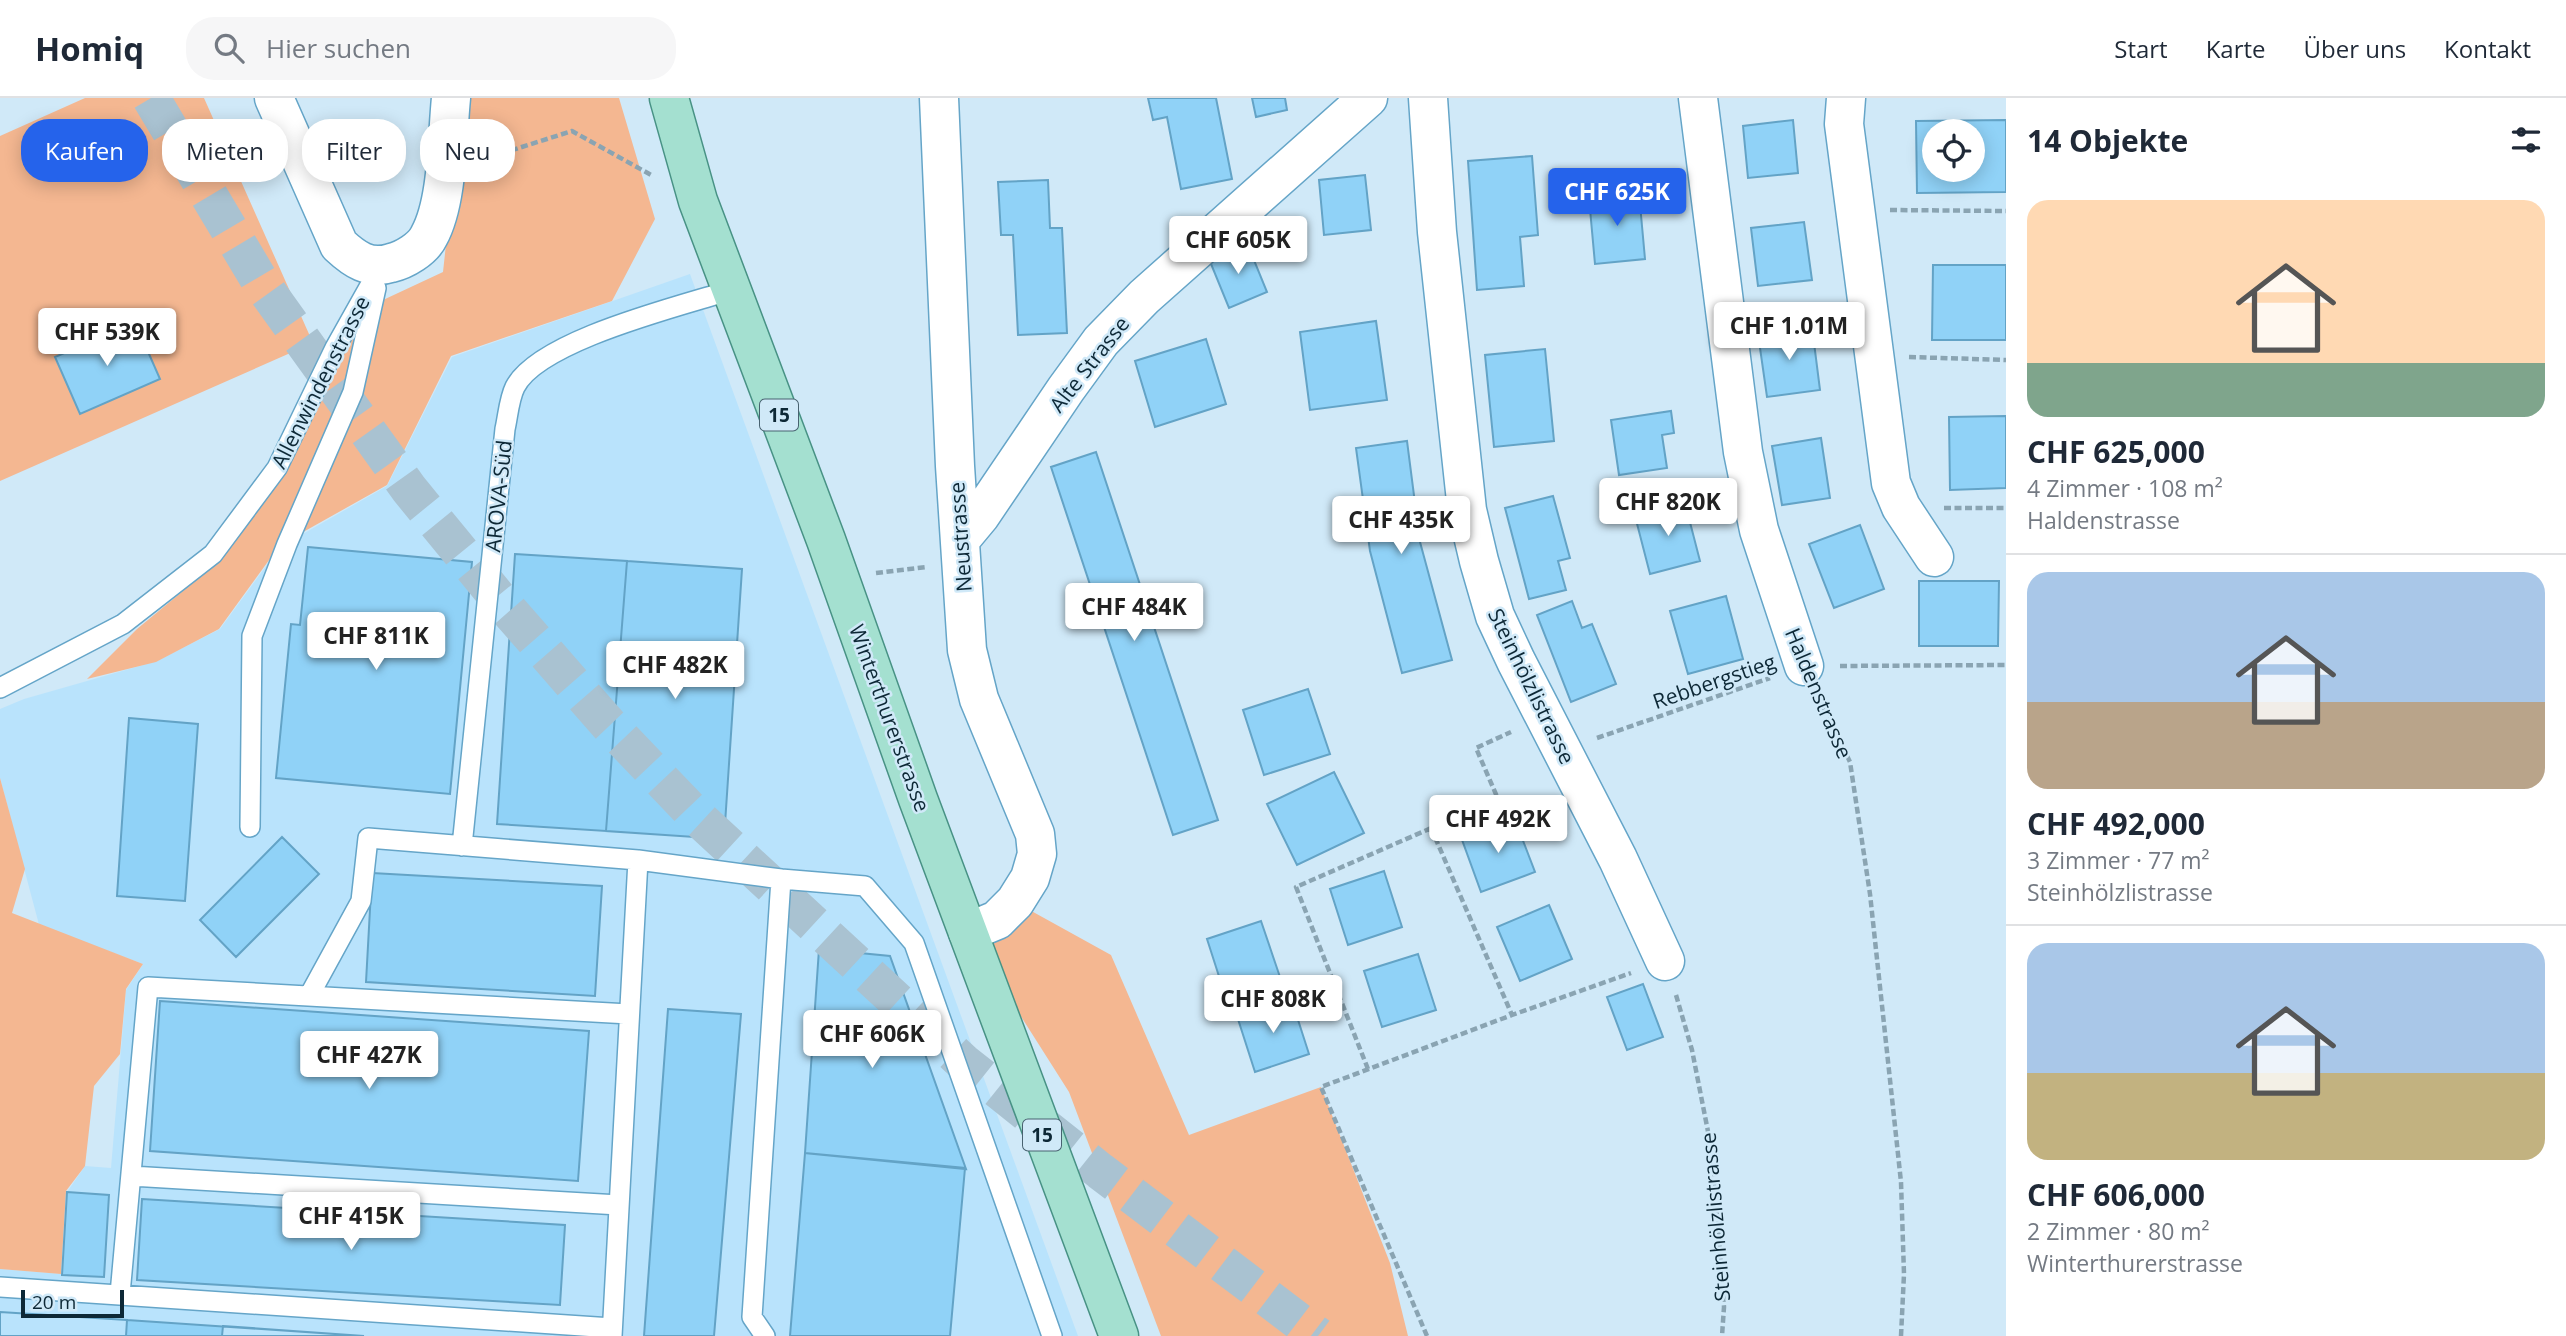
<!DOCTYPE html>
<html lang="de">
<meta charset="utf-8">
<style>
:root{--surface:#fff;--page:#f6f6f7;--text:#1f2937;--muted:#747a83;--line:#e0e1e3;--accent:#2563eb}
body{margin:0;font-family:"Open Sans",sans-serif;background:var(--page);color:var(--text);height:100vh;display:flex;flex-direction:column;font-size:26px;white-space:nowrap}
*{box-sizing:border-box;margin:0}
p{font-size:23px;color:var(--muted)}
.icon{flex:none;width:38px;height:38px;fill:none;stroke:currentColor;stroke-width:2;stroke-linecap:round;stroke-linejoin:round}
.map{position:relative;flex:1;overflow:hidden}
.details{display:flex;flex-direction:column;background:var(--surface);width:560px}
.details>*{flex:none}
.hud{position:absolute;left:21px;top:21px;width:665px;height:63px;display:flex;gap:14px}
.tools{position:absolute;left:1922px;top:21px;display:grid;gap:14px}
.tools a{display:grid;place-items:center;width:63px;height:63px;border-radius:50%;background:var(--surface);box-shadow:0 4px 18px #0003;font-size:35px}
.scale{position:absolute;left:21px;bottom:18px;width:103px;box-sizing:border-box;padding-left:7px;border:4px solid #0d2836;border-top:0;font-size:19px;line-height:24px;white-space:nowrap;color:#0d2836;-webkit-text-stroke:5px #d0e9f8;paint-order:stroke}
.price{position:absolute;translate:-50% -60px;padding:0 16px;border-radius:7px;background:#fff;color:#222;font-size:23px;line-height:46px;filter:drop-shadow(0 2px 4px #0008)}
.price::after{content:'';position:absolute;left:50%;top:42px;width:21px;height:16px;margin-left:-10px;background:inherit;clip-path:polygon(0 0,100% 0,50% 100%)}
.price.selected{background:var(--accent);color:#fff}
ul{padding:0;list-style:none}
li{display:grid;align-content:center;gap:14px;height:371px;padding:0 21px}
li+li{border-top:2px solid var(--line)}
li span{display:grid;place-items:center;height:217px;border-radius:21px;color:#555}
li>.icon{margin-inline-start:auto}
span .icon{width:126px;height:126px;fill:#fffc;stroke-width:1}
li b{font-size:30px}
h2{display:flex;justify-content:space-between;align-items:center;height:84px;padding:0 21px;font-size:30px}
.tag{padding:0 24px;border-radius:28px;background:var(--surface);box-shadow:0 4px 18px #0003;font-size:24px;line-height:63px}
.tag.selected{background:var(--accent);color:#fff}
header{display:flex;align-items:center;gap:42px;box-sizing:border-box;height:98px;padding:0 35px;background:var(--surface);border-bottom:2px solid var(--line)}
header strong{font-size:33px}
nav{display:flex;gap:38px;margin-inline-start:auto;font-size:24px}
.search{width:490px;height:63px;background:var(--page);display:flex;align-items:center;gap:18px;box-sizing:border-box;padding:0 24px;border-radius:28px;color:var(--muted);font-size:26px}
main{display:flex;flex:1;min-height:0}
.map>svg:first-child{display:block}
.built{fill:#b9e3fc}
.green{fill:#f4b791}
.building{fill:#90d2f7;stroke:#63a3c6;stroke-width:2;fill-rule:evenodd}
.lines{fill:none;stroke-linecap:round;stroke-linejoin:round}
.trunk-tunnel{stroke:#a9c2d1;stroke-width:38;stroke-dasharray:38 19;stroke-linecap:butt}
.service-casing{stroke:#65a5c8;stroke-width:22}
.minor-casing{stroke:#65a5c8;stroke-width:41}
.primary-casing{stroke:#489285;stroke-width:41}
.path{stroke:#8aa4b2;stroke-width:4.5;stroke-dasharray:7 3.5;stroke-linecap:butt}
.service{stroke:#fff;stroke-width:19}
.minor{stroke:#fff;stroke-width:38}
.primary{stroke:#a4e0d0;stroke-width:38}
.labels{text-anchor:middle;dominant-baseline:central;stroke-width:5;stroke-linejoin:round;paint-order:stroke}
.shield{fill:#d0e9f8;stroke:#486270;stroke-width:2}
.shield-label{font-size:19px;font-weight:bold;fill:#0d2836}
.street-label{font-size:21px;fill:#0d2836;stroke:#d0e9f8}
</style>
<header>
<strong>Homiq</strong>
<div class="search"><svg class="icon" aria-label="search" viewBox="0 0 24 24"><circle cx="10" cy="10" r="6"/><path d="M15 15l6 6"/></svg>Hier suchen</div>
<nav><a>Start</a><a>Karte</a><a>Über uns</a><a>Kontakt</a></nav>
</header>
<main>
<div class="map">
<svg width="2006" height="1238" viewBox="0 0 2006 1238">
<rect width="100%" height="100%" fill="#d0e9f8"/>
<!-- built -->
<path class="built" d="M690,176L1078,1238H0V1171L62,1176L67,1094L85,1068L111,1070L126,892L143,866L87,845L46,853L0,680V611L24,601L157,563L220,531L280,449L387,388L452,259Z"/>
<!-- green -->
<path class="green" d="M85,0H204L313,245L0,383V38Z
M462,0H619L655,121L612,203L451,258L387,387L280,447L219,531L156,564L87,581L137,531L212,469L285,369L339,254L383,202L443,174Z
M0,680L25,771L12,815L143,866L126,891L120,956L94,988L85,1068L66,1093L61,1176L0,1171Z
M1015,804L1111,857L1189,1037L1321,989L1390,1165L1408,1238H1161L1069,994L968,835Z"/>
<!-- building -->
<path class="building" d="M1148,0H1216L1232,81L1181,91L1167,19L1153,22Z
M1252,0H1285L1287,12L1256,19Z
M1793,22L1798,75L1748,80L1743,28Z
M2006,22V94L1917,95L1916,23ZM1934,33H1972V72H1934Z
M1532,58L1538,137L1520,139L1524,188L1477,192L1468,63Z
M1365,77L1371,132L1324,137L1319,82Z
M1048,82L1050,130H1062L1067,235L1018,237L1013,137H1001L998,84Z
M1639,95L1645,161L1595,166L1589,100Z
M1804,124L1812,182L1758,188L1751,130Z
M1247,145L1267,194L1229,210L1209,161Z
M1933,167H2006V242H1932Z
M1376,223L1387,302L1310,312L1300,234Z
M135,224L160,281L80,316L55,259Z
M1812,229L1820,292L1767,299L1758,236Z
M1206,241L1226,306L1155,329L1135,263Z
M1545,251L1554,343L1494,349L1485,257Z
M1671,313L1674,335L1662,337L1667,370L1619,377L1611,322Z
M2006,318V390L1950,392L1949,319Z
M1821,340L1830,400L1782,407L1772,348Z
M1407,343L1420,444L1452,562L1402,575L1370,453L1356,350Z
M1096,354L1218,722L1173,737L1051,369Z
M1553,398L1570,460L1558,463L1566,492L1529,501L1505,410Z
M1685,405L1700,463L1650,476L1635,418Z
M1860,427L1884,491L1834,510L1809,446Z
M308,449L472,464L450,696L276,680L291,526L300,527Z
M515,456L627,463L606,733L497,726Z
M627,463L742,471L724,741L606,733Z
M1919,483H1999L1998,548H1919Z
M1726,498L1743,561L1688,576L1670,513Z
M1572,503L1582,530L1592,526L1616,586L1571,604L1537,517Z
M1308,591L1330,656L1264,677L1243,612Z
M129,620L198,626L185,803L117,798Z
M1334,674L1364,735L1297,767L1267,706Z
M1514,719L1535,774L1481,794L1461,739Z
M282,739L319,776L236,859L200,822Z
M1384,773L1402,829L1348,847L1330,791Z
M372,775L602,788L595,898L366,884Z
M1549,807L1572,861L1520,883L1497,829Z
M1261,823L1280,879L1225,897L1207,841Z
M819,851L890,858L966,1071L805,1055Z
M1418,856L1436,912L1382,929L1364,873Z
M1643,886L1663,939L1627,952L1607,899Z
M1291,900L1309,956L1255,974L1237,918Z
M160,903L589,933L578,1083L150,1053Z
M668,911L741,916L714,1238H644Z
M805,1055L965,1070L950,1238H790Z
M67,1094L109,1097L104,1179L62,1177Z
M142,1101L565,1127L560,1207L137,1182Z
M0,1214L127,1222L364,1238H0Z
M0,1214L127,1222L126,1238H0Z
M223,1228L364,1238H222Z"/>
<g class="lines">
<!-- trunk-tunnel -->
<path class="trunk-tunnel" d="M151,0L261,185L409,391L503,506L609,627L693,715L963,964L1100,1073L1318,1238"/>
<!-- service casing -->
<g class="service-casing">
<path id="service" d="M0,590L123,526L213,456L277,370L335,250L381,168
M250,729L252,538L287,446L353,294L376,190
M462,748L505,331C508,318 509,301 515,289C539,242 681,208 731,192
M638,762L781,781L752,1219L765,1238
M781,781L865,788L914,845L1052,1238
M309,898L361,803L368,740L638,762L612,1238
M131,1078L619,1107
M0,1189L612,1230
M120,1196L148,889L629,916"/>
</g>
<!-- minor casing -->
<g class="minor-casing">
<path id="minor" d="M274,0L339,147C354,161 369,172 391,165C404,162 423,151 429,138C448,104 447,39 451,0
M939,0L955,368L967,552L979,601L1035,736L1037,756L1030,780L1015,804L997,822L968,834
M1428,0L1437,134L1467,412L1479,463L1495,518L1516,563L1618,761L1665,863
M1698,0L1743,354L1759,432L1804,568
M1846,0L1844,26L1891,385L1901,409L1934,459
M960,442L980,418L1066,291L1101,243L1144,199L1368,0"/>
</g>
<!-- primary casing -->
<g class="primary-casing">
<path id="primary" d="M669,0L698,103L826,442L918,701L1119,1238"/>
</g>
<!-- path -->
<path class="path" d="M481,62L572,33L653,78
M1890,112L2006,113
M1909,259L2006,262
M1944,410H2006
M876,475L926,469
M1840,568L2006,567
M1819,601L1850,664L1870,796L1901,1084L1904,1176L1901,1238
M1597,640L1770,580
M1431,730L1512,917
M1676,897L1692,952L1713,1059L1724,1209L1722,1238
M1368,971L1296,789L1498,701L1476,650L1511,634
M1427,1238L1321,989L1512,917L1631,875"/>
<!-- service -->
<use href="#service" class="service"/>
<!-- minor -->
<use href="#minor" class="minor"/>
<!-- primary -->
<use href="#primary" class="primary"/>
</g>
<g class="labels">
<!-- shield labels -->
<g class="shield">
<rect x="760" y="301.5" width="38" height="31" rx="5"/>
<rect x="1023" y="1021.5" width="38" height="31" rx="5"/>
</g>
<g class="shield-label">
<text x="779" y="317">15</text>
<text x="1042" y="1037">15</text>
</g>
<!-- street labels -->
<g class="street-label">
<text transform="translate(1089 266) rotate(-52)">Alte Strasse</text>
<text transform="translate(320 284) rotate(-63)">Allenwindenstrasse</text>
<text transform="translate(498 398) rotate(-84)">AROVA-Süd</text>
<text transform="translate(960 439) rotate(-94)">Neustrasse</text>
<text transform="translate(1714 583) rotate(-19)">Rebbergstieg</text>
<text transform="translate(1532 588) rotate(64)">Steinhölzlistrasse</text>
<text transform="translate(1819 595) rotate(67)">Haldenstrasse</text>
<text transform="translate(890 620) rotate(70)">Winterthurerstrasse</text>
<text transform="translate(1715 1119) rotate(-95)">Steinhölzlistrasse</text>
</g>
</g>
</svg>
<div class="tools">
<a><svg class="icon" aria-label="locate" viewBox="0 0 24 24"><circle cx="12" cy="12" r="6"/><path d="M12 2v4M12 18v4M2 12h4M18 12h4"/></svg></a>
</div>
<div class="scale">20 m</div>
<b class="price selected" style="left:1617px;top:130px">CHF 625K</b>
<b class="price" style="left:1238px;top:178px">CHF 605K</b>
<b class="price" style="left:1789px;top:264px">CHF 1.01M</b>
<b class="price" style="left:107px;top:270px">CHF 539K</b>
<b class="price" style="left:1668px;top:440px">CHF 820K</b>
<b class="price" style="left:1401px;top:458px">CHF 435K</b>
<b class="price" style="left:1134px;top:545px">CHF 484K</b>
<b class="price" style="left:376px;top:574px">CHF 811K</b>
<b class="price" style="left:675px;top:603px">CHF 482K</b>
<b class="price" style="left:1498px;top:757px">CHF 492K</b>
<b class="price" style="left:1273px;top:937px">CHF 808K</b>
<b class="price" style="left:872px;top:972px">CHF 606K</b>
<b class="price" style="left:369px;top:993px">CHF 427K</b>
<b class="price" style="left:351px;top:1154px">CHF 415K</b>
<div class="hud">
<a class="tag selected">Kaufen</a>
<a class="tag">Mieten</a>
<a class="tag">Filter</a>
<a class="tag">Neu</a>
</div>
</div>
<section class="details">
<h2>14 Objekte<svg class="icon" aria-label="filters" viewBox="0 0 24 24"><path d="M4 7h16M4 17h16"/><circle cx="9" cy="7" r="2"/><circle cx="15" cy="17" r="2"/></svg></h2>
<ul>
<li><span style="background:linear-gradient(#ffd9b3 75%,#7fa58c 0)"><svg class="icon" aria-label="home" viewBox="0 0 24 24"><path d="M3 11l9-7 9 7M6 9v11h12V9"/></svg></span><div><b>CHF 625,000</b><p>4 Zimmer · 108 m²</p><p>Haldenstrasse</p></div></li>
<li><span style="background:linear-gradient(#a9c7e8 60%,#b9a48a 0)"><svg class="icon" aria-label="home" viewBox="0 0 24 24"><path d="M3 11l9-7 9 7M6 9v11h12V9"/></svg></span><div><b>CHF 492,000</b><p>3 Zimmer · 77 m²</p><p>Steinhölzlistrasse</p></div></li>
<li><span style="background:linear-gradient(#a9c7e8 60%,#c2b280 0)"><svg class="icon" aria-label="home" viewBox="0 0 24 24"><path d="M3 11l9-7 9 7M6 9v11h12V9"/></svg></span><div><b>CHF 606,000</b><p>2 Zimmer · 80 m²</p><p>Winterthurerstrasse</p></div></li>
</ul>
</section>
</main>
